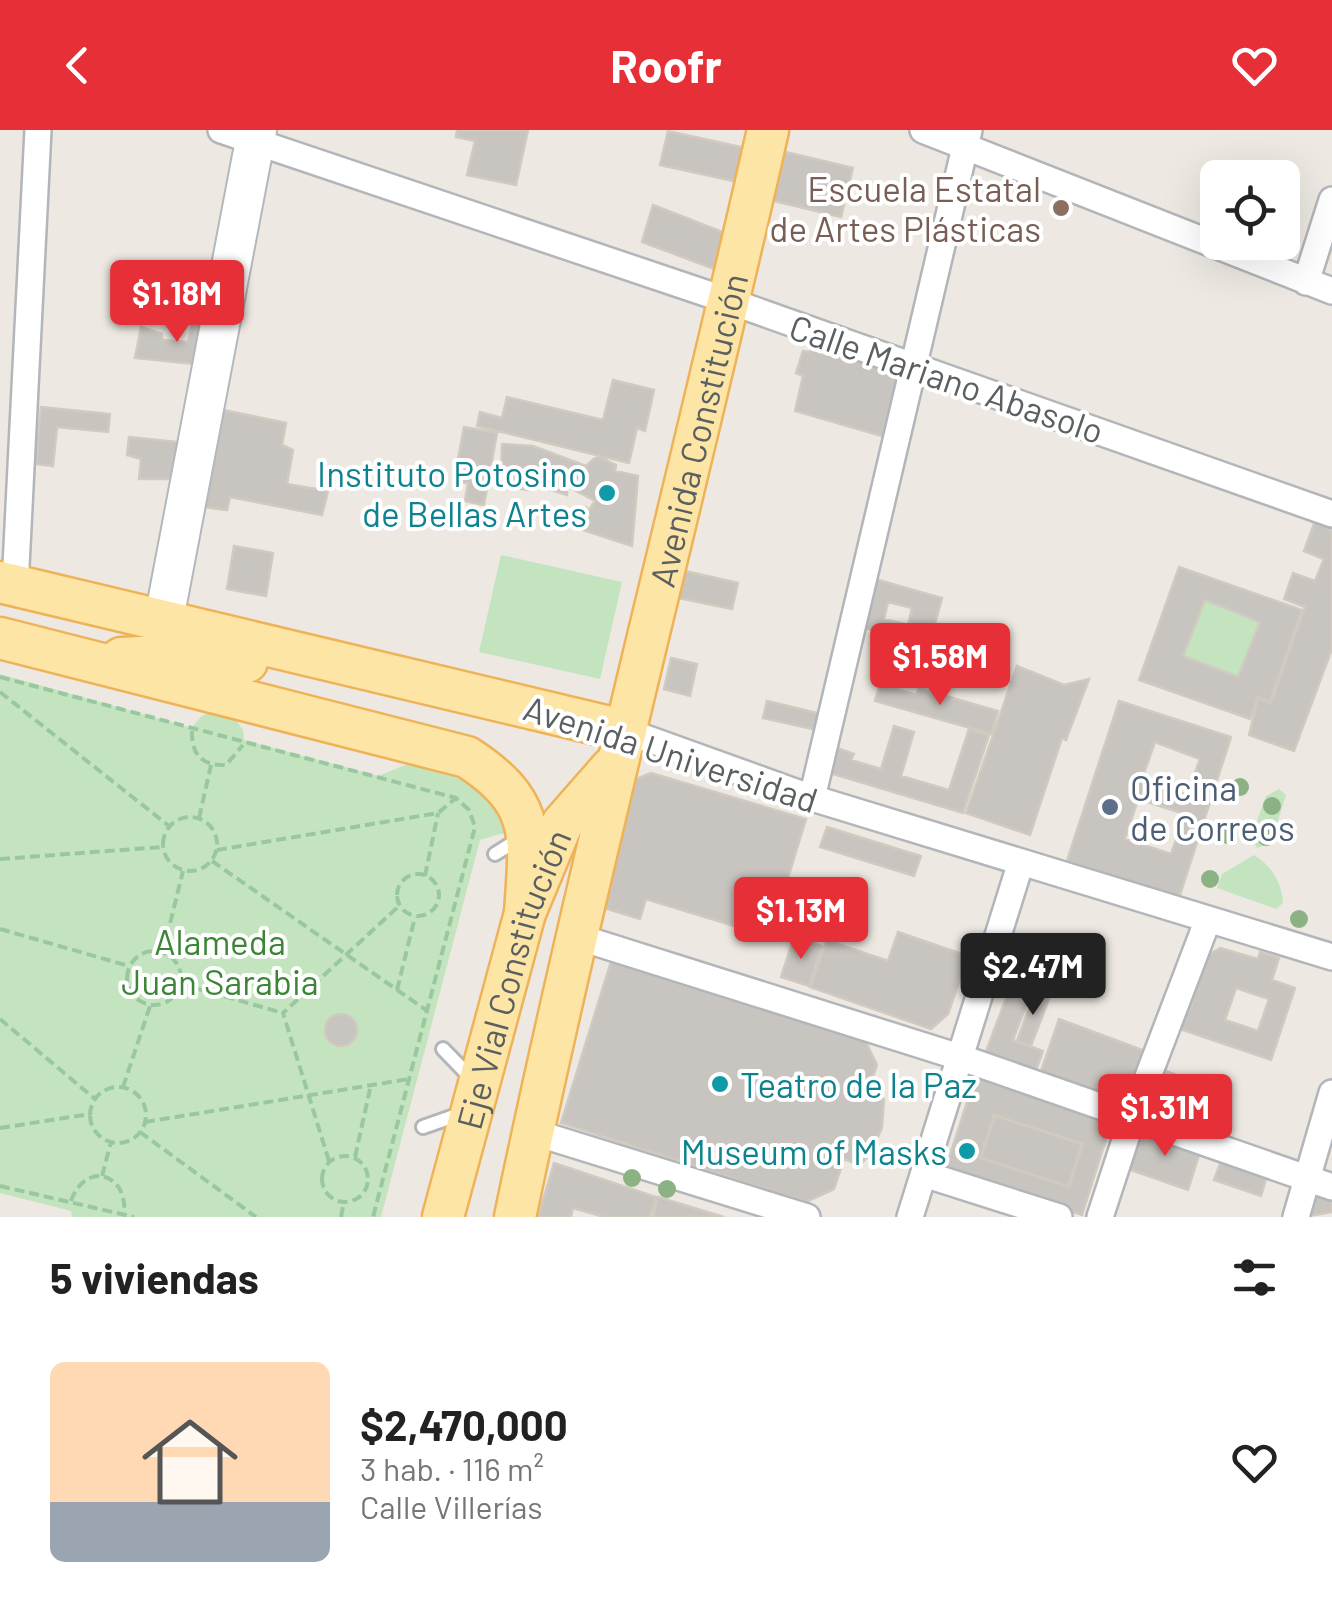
<!DOCTYPE html>
<html lang="es">
<meta charset="utf-8">
<style>
:root{--surface:#fff;--page:#f6f6f6;--text:#222;--muted:#767676;--accent:#e62f36}
body{margin:0;font-family:Barlow,sans-serif;background:var(--page);color:var(--text);height:100vh;display:flex;flex-direction:column;font-size:38px;white-space:nowrap}
*{box-sizing:border-box;margin:0}
p{font-size:32px;color:var(--muted)}
.icon{flex:none;width:55px;height:55px;fill:none;stroke:currentColor;stroke-width:2;stroke-linecap:round;stroke-linejoin:round}
.map{position:relative;height:1087px;overflow:hidden}
.sheet{display:flex;flex-direction:column;background:var(--surface);flex:1}
.sheet>*{flex:none}
.controls{position:absolute;left:1200px;top:30px;display:grid;gap:20px}
.controls a{display:grid;place-items:center;width:100px;height:100px;border-radius:15px;background:var(--surface);box-shadow:0 10px 40px #0002;font-size:50px}
.price{position:absolute;translate:-50% -85px;padding:0 22px;border-radius:10px;background:var(--accent);color:#fff;font-size:32px;line-height:65px;filter:drop-shadow(0 2px 5px #0008)}
.price::after{content:'';position:absolute;left:50%;top:60px;width:30px;height:22px;margin-left:-15px;background:inherit;clip-path:polygon(0 0,100% 0,50% 100%)}
.price.current{background:#222;color:#fff}
ul{padding:0;list-style:none}
li{display:flex;align-items:center;gap:30px;height:250px;padding:0 50px}
li span{display:grid;place-items:center;flex:none;width:280px;height:200px;border-radius:15px;color:#555}
li>.icon{margin-inline-start:auto}
span .icon{width:120px;height:120px;fill:#fffc;stroke-width:1}
li b{font-size:42px}
h2{display:flex;justify-content:space-between;align-items:center;height:120px;padding:0 50px;font-size:42px}
header{display:flex;justify-content:space-between;align-items:center;height:130px;padding:0 50px;background:var(--accent);color:#fff;font-size:45px;font-weight:700}
.map>svg:first-child{display:block}
.green{fill:#c3e4be}
.building{fill:#c8c4bf;stroke:#d1cac0;stroke-width:2.5;fill-rule:evenodd}
.lines{fill:none;stroke-linecap:round;stroke-linejoin:round}
.lane-casing{stroke:#b2b5b9;stroke-width:18}
.street-casing{stroke:#b2b5b9;stroke-width:30}
.secondary-casing{stroke:#b3b8bc;stroke-width:42}
.primary-casing{stroke:#eeb359;stroke-width:45}
.path{stroke:#99c8a0;stroke-width:4;stroke-dasharray:10 5;stroke-linecap:butt}
.lane{stroke:#fff;stroke-width:12}
.street{stroke:#fff;stroke-width:25}
.secondary{stroke:#fff;stroke-width:38}
.primary{stroke:#fde5a6;stroke-width:40}
.tree{fill:#8cb283}
.education-dot{fill:#8d6e63;stroke:#fff;stroke-width:4}
.culture-dot{fill:#0f9aa8;stroke:#fff;stroke-width:4}
.service-dot{fill:#5c6f8a;stroke:#fff;stroke-width:4}
.labels{text-anchor:middle;dominant-baseline:central;stroke-width:8;stroke-linejoin:round;paint-order:stroke}
.education-label{font-size:35px;fill:#785e54;stroke:#fff;text-anchor:end}
.street-label{font-size:35px;fill:#5a5f62;stroke:#fff}
.culture-label{font-size:35px;fill:#0d838f;stroke:#fff;text-anchor:end}
.service-label{font-size:35px;fill:#4e5e75;stroke:#fff;text-anchor:start}
.park-label{font-size:35px;fill:#3c8536;stroke:#fff}
</style>
<header><svg class="icon" aria-label="back" viewBox="0 0 24 24"><path d="M15 5l-7 7 7 7"/></svg>Roofr<svg class="icon" aria-label="heart" viewBox="0 0 24 24"><path d="M12 20l-8-8c-3-5 5-10 8-4 3-6 11-1 8 4z"/></svg></header>
<div class="map">
<svg width="1332" height="1087" viewBox="0 0 1332 1087">
<rect width="100%" height="100%" fill="#ede9e2"/>
<!-- green -->
<path class="green" d="M501,425L622,452L600,549L479,522Z
M1205,470L1260,492L1238,547L1183,526Z
M0,544L192,598C203,581 213,579 232,584L243,600L244,610L378,646L416,631L497,653L507,702L480,710L381,1087H72L71,1081L0,1063Z
M1279,659L1286,665L1271,713L1257,718L1251,707L1266,666Z
M1254,725C1271,735 1282,753 1283,773L1276,779L1217,758L1222,744Z"/>
<!-- building -->
<path class="building" d="M457,0H528L516,55L467,45L475,11L456,7Z
M668,1L745,18L738,52L660,35Z
M777,20L853,38L841,87L766,69Z
M653,75L725,103L717,140L642,112Z
M194,186L214,191L204,235L135,228L141,197L162,204V210L188,212Z
M813,212L895,238L899,244L885,307L795,281L803,246L796,243L803,221L810,222Z
M613,250L654,260L645,301L637,298L629,333L477,296L480,282L502,288L507,267L603,290Z
M41,277L110,284L108,302L57,297L53,336L36,334Z
M214,278L286,293L282,315L293,320L287,354L328,361L322,385L230,367L227,380L196,376Z
M464,297L497,303L484,375L465,371L468,353L454,351Z
M129,307L187,313L181,349H139L141,329L127,325Z
M502,314L533,316L586,336L597,326L616,335L615,341L638,346L632,416L583,400L573,384L586,377L589,380L595,371L567,356V365L530,353L529,360L501,357Z
M1316,388L1332,394V519L1294,621L1249,605L1258,569L1271,573L1305,477L1284,469L1293,443L1315,451L1324,429L1304,421Z
M234,416L273,423L266,466L227,459Z
M1179,437L1302,480L1270,571L1258,567L1250,589L1139,550ZM1205,470L1260,492L1238,547L1183,526Z
M685,441L738,453L732,479L679,468Z
M875,449L942,468L929,515L862,497ZM888,472L912,478L908,495L884,489Z
M671,528L697,534L690,566L664,559Z
M1017,536L1064,555L1089,549L1066,610L1062,608L1030,705L966,683Z
M880,554L916,565L919,558L998,581L991,604L875,571Z
M767,571L821,584L817,600L763,588Z
M1119,571L1231,607L1179,768L1067,731ZM1155,612L1200,629L1187,665L1142,649ZM1138,669L1185,684L1171,724L1125,709Z
M894,596L914,602L901,646L949,660L969,599L989,605L963,683L826,642L834,617L854,624L851,630L881,639Z
M651,643L806,689L770,807L646,769L640,789L597,776L636,649Z
M827,697L921,726L914,746L820,717Z
M898,802L968,826L948,884L931,899L810,857L827,810L888,831Z
M794,807L822,816L809,856L781,847Z
M1220,818L1258,829L1260,822L1279,828L1272,850L1295,858L1271,930L1174,897L1180,877L1190,880L1205,827ZM1236,858L1269,869L1258,901L1225,890Z
M613,825L863,906L877,935L868,961L884,969L882,998L870,1024L860,1035L844,1029L834,1059L806,1072L561,993Z
M1018,837L1038,844L1013,910L1043,921L1035,943L985,924Z
M1035,861L1050,866L1031,916L1017,911Z
M325 900a16 16 0 1 1 32 0a16 16 0 1 1-32 0Z
M1059,889L1145,921L1127,973L1039,947Z
M1166,941L1190,950L1183,971L1204,978L1198,994L1154,978Z
M975,948L1111,993L1082,1085L945,1040ZM995,986L1082,1014L1068,1056L981,1028Z
M994,985L1083,1014L1069,1057L980,1028Z
M1142,999L1201,1019L1188,1060L1128,1039Z
M1221,1031L1267,1046L1261,1066L1214,1050Z
M554,1033L656,1067L650,1087H604L573,1078L571,1087H538Z
M1332,1061V1082L1303,1087L1312,1062Z
M658,1067L724,1087H653Z"/>
<g class="lines">
<!-- lane casing -->
<g class="lane-casing">
<path id="lane" d="M495,724L522,707
M443,919L474,951
M423,997L463,983"/>
</g>
<!-- street casing -->
<g class="street-casing">
<path id="street" d="M221,0L729,171L1332,384
M923,0L1332,161
M1306,152L1332,70
M15,456L38,0
M626,601L812,668L1332,827
M812,668L969,0
M578,807L959,927L1332,1057
M533,1002L807,1087
M924,1044L1059,1087
M910,1087L1021,732
M1100,1087L1133,986L1207,792
M1296,1087L1332,963"/>
</g>
<!-- secondary casing -->
<g class="secondary-casing">
<path id="secondary" d="M164,489L257,0"/>
</g>
<!-- primary casing -->
<g class="primary-casing">
<g id="primary">
<path d="M0,452L626,601"/>
<path d="M0,508L467,627C538,673 530,706 525,783"/>
<path d="M121,528L205,524L247,532"/>
<path id="s1" d="M443,1087L525,783L562,694L611,638"/>
<path id="s2" d="M515,1087C591,723 686,363 768,0"/>
</g>
</g>
<!-- path -->
<path class="path" d="M0,547L456,668L469,680L475,697L373,1087
M0,562L169,696
M192,601C191,624 202,636 226,635L243,615
M163 714a27 27 0 1 1 54 0a27 27 0 1 1-54 0Z
M199,688L211,635
M217,720L438,683L456,668
M0,729L162,717
M212,731L426,880
M397 765a21 21 0 1 1 42 0a21 21 0 1 1-42 0Z
M425,746L438,683
M0,799L129,836
M127 848a27 27 0 1 1 54 0a27 27 0 1 1-54 0Z
M163,822L183,741
M181,854L283,883
M397,860L415,787
M0,889L95,969
M123,957L150,876
M90 985a28 28 0 1 1 56 0a28 28 0 1 1-56 0Z
M145,992L409,949
M0,998L90,984
M140,1002L256,1087
M322 1049a23 23 0 1 1 46 0a23 23 0 1 1-46 0Z
M355,1027L370,959
M329,1031L283,883L400,775
M102,1046L111,1012
M0,1056L134,1087
M71,1071C85,1031 128,1042 124,1084
M341,1087L344,1072"/>
<!-- lane -->
<use href="#lane" class="lane"/>
<!-- street -->
<use href="#street" class="street"/>
<!-- secondary -->
<use href="#secondary" class="secondary"/>
<!-- primary -->
<use href="#primary" class="primary"/>
</g>
<!-- trees -->
<g class="tree">
<circle cx="1240" cy="657" r="9"/>
<circle cx="1272" cy="676" r="9"/>
<circle cx="1228" cy="705" r="9"/>
<circle cx="1266" cy="707" r="9"/>
<circle cx="1210" cy="749" r="9"/>
<circle cx="1299" cy="789" r="9"/>
<circle cx="632" cy="1048" r="9"/>
<circle cx="667" cy="1059" r="9"/>
</g>
<!-- markers -->
<circle class="education-dot" cx="1061" cy="78" r="10"/>
<g class="culture-dot">
<circle cx="607" cy="363" r="10"/>
<circle cx="720" cy="954" r="10"/>
<circle cx="967" cy="1021" r="10"/>
</g>
<circle class="service-dot" cx="1110" cy="677" r="10"/>
<g class="labels">
<!-- education labels -->
<g class="education-label">
<text x="1041" y="58">Escuela Estatal<tspan x="1041" dy="40">de Artes Plásticas</tspan></text>
</g>
<!-- street labels -->
<g class="street-label">
<text transform="translate(947 248) rotate(19)">Calle Mariano Abasolo</text>
<text stroke="none"><textPath href="#s2" startOffset="808">Avenida Constitución</textPath></text>
<text transform="translate(671 623) rotate(18)">Avenida Universidad</text>
<text stroke="none"><textPath href="#s1" startOffset="248">Eje Vial Constitución</textPath></text>
</g>
<!-- culture labels -->
<g class="culture-label">
<text x="587" y="343">Instituto Potosino<tspan x="587" dy="40">de Bellas Artes</tspan></text>
<text x="740" y="954" text-anchor="start">Teatro de la Paz</text>
<text x="947" y="1021">Museum of Masks</text>
</g>
<!-- service labels -->
<g class="service-label">
<text x="1130" y="657">Oficina<tspan x="1130" dy="40">de Correos</tspan></text>
</g>
<!-- park labels -->
<g class="park-label">
<text x="220" y="811">Alameda<tspan x="220" dy="40">Juan Sarabia</tspan></text>
</g>
</g>
</svg>
<div class="controls">
<a><svg class="icon" aria-label="locate" viewBox="0 0 24 24"><circle cx="12" cy="12" r="6"/><path d="M12 2v4M12 18v4M2 12h4M18 12h4"/></svg></a>
</div>
<b class="price" style="left:177px;top:215px">$1.18M</b>
<b class="price" style="left:940px;top:578px">$1.58M</b>
<b class="price" style="left:801px;top:832px">$1.13M</b>
<b class="price current" style="left:1033px;top:888px">$2.47M</b>
<b class="price" style="left:1165px;top:1029px">$1.31M</b>
</div>
<section class="sheet">
<h2>5 viviendas<svg class="icon" aria-label="filters" viewBox="0 0 24 24"><path d="M4 7h16M4 17h16"/><circle cx="9" cy="7" r="2"/><circle cx="15" cy="17" r="2"/></svg></h2>
<ul>
<li><span style="background:linear-gradient(#ffd9b3 70%,#9aa5b1 0)"><svg class="icon" aria-label="home" viewBox="0 0 24 24"><path d="M3 11l9-7 9 7M6 9v11h12V9"/></svg></span><div><b>$2,470,000</b><p>3 hab. · 116 m²</p><p>Calle Villerías</p></div><svg class="icon" aria-label="heart" viewBox="0 0 24 24"><path d="M12 20l-8-8c-3-5 5-10 8-4 3-6 11-1 8 4z"/></svg></li>
</ul>
</section>
